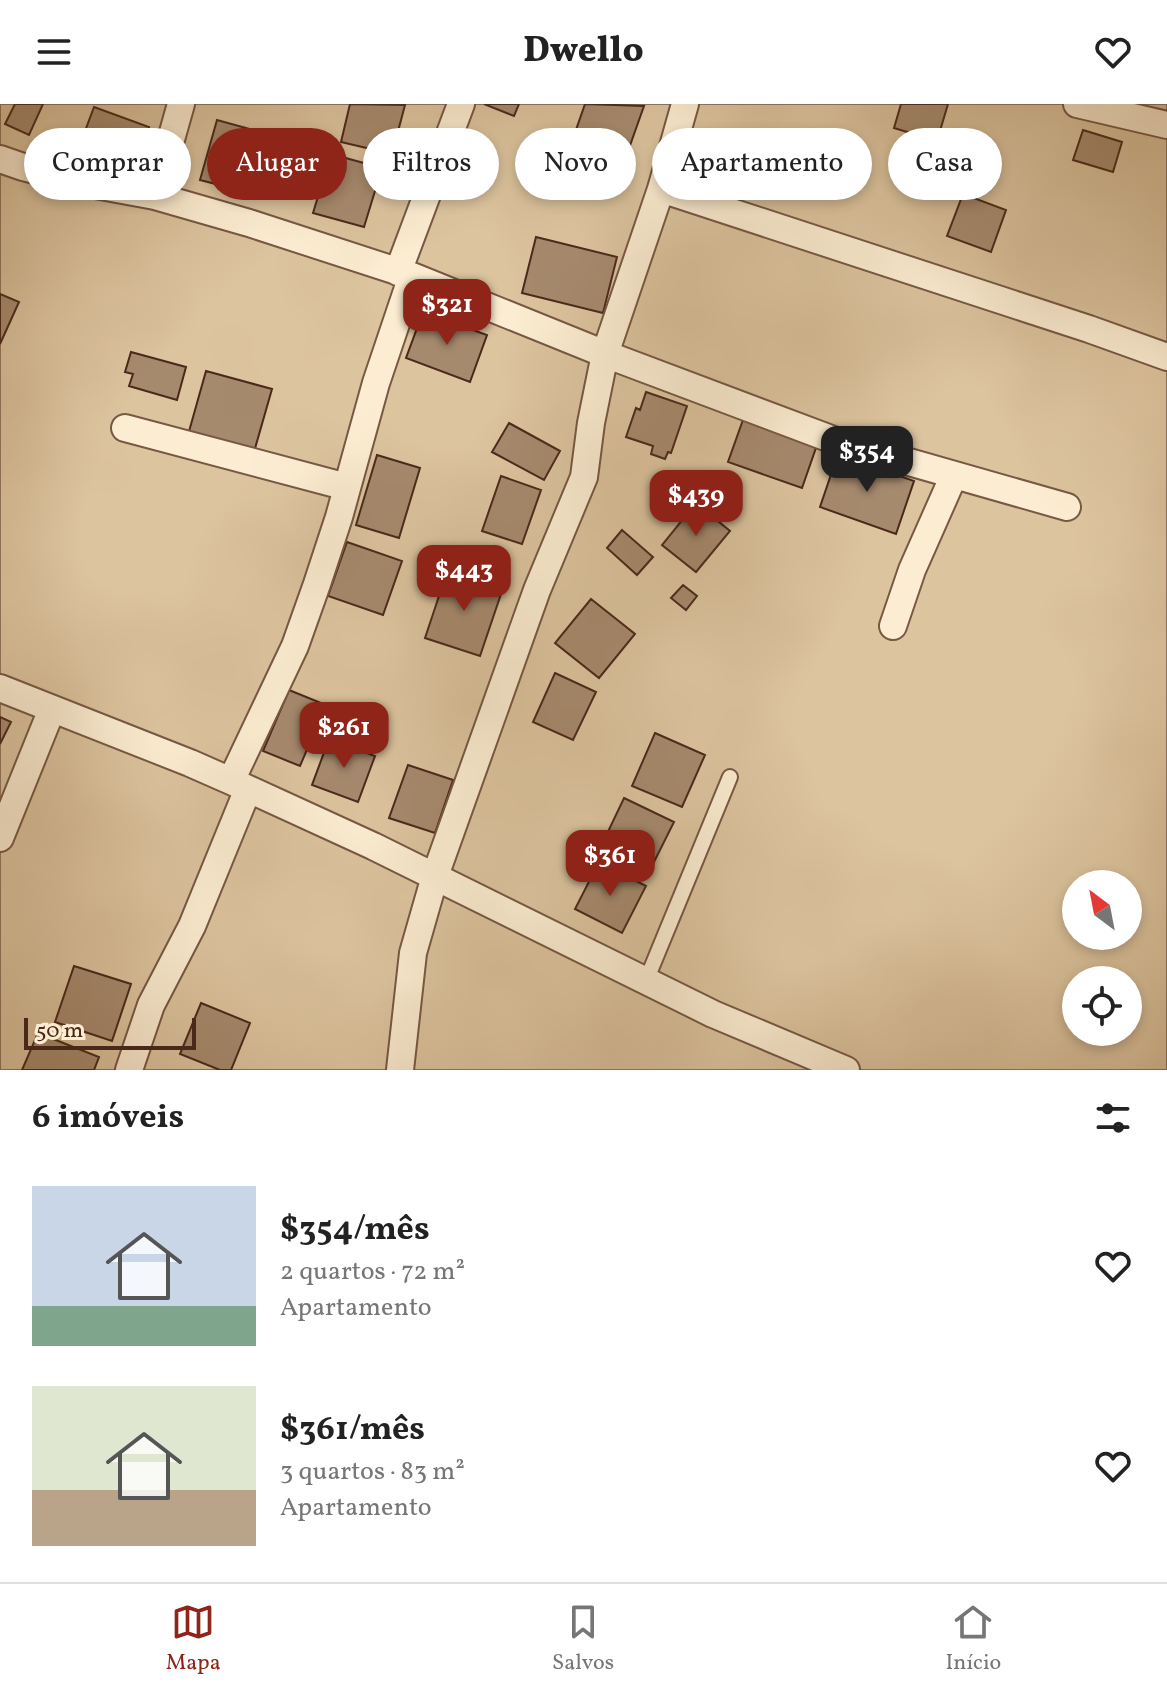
<!DOCTYPE html>
<html lang="pt">
<meta charset="utf-8">
<style>
:root{--surface:#fff;--page:#f6f6f6;--text:#222;--muted:#767676;--line:#e0e0e0;--accent:#8f2418}
body{margin:0;font-family:Vollkorn,serif;background:var(--page);color:var(--text);height:100vh;display:flex;flex-direction:column;font-size:30px;white-space:nowrap}
*{box-sizing:border-box;margin:0}
p{font-size:26px;color:var(--muted)}
.icon{flex:none;width:44px;height:44px;fill:none;stroke:currentColor;stroke-width:2;stroke-linecap:round;stroke-linejoin:round}
.map{position:relative;height:966px;overflow:hidden}
.panel{display:flex;flex-direction:column;background:var(--surface);flex:1}
.panel>*{flex:none}
.banner{position:absolute;left:24px;top:24px;width:1120px;height:72px;display:flex;gap:16px}
.needle{width:52px;rotate:328deg}
.buttons{position:absolute;left:1062px;top:766px;display:grid;gap:16px}
.buttons a{display:grid;place-items:center;width:80px;height:80px;border-radius:50%;background:var(--surface);box-shadow:0 4px 12px #0003;font-size:40px}
.scale{position:absolute;left:24px;bottom:20px;width:172px;box-sizing:border-box;padding-left:8px;border:4px solid #4a291b;border-top:0;font-size:22px;line-height:28px;white-space:nowrap;color:#4a291b;-webkit-text-stroke:6px #fcedd2;paint-order:stroke}
.price{position:absolute;translate:-50% -68px;padding:0 18px;border-radius:16px;background:var(--accent);color:#fff;font-size:26px;line-height:52px;filter:drop-shadow(0 2px 4px #0008)}
.price::after{content:'';position:absolute;left:50%;top:48px;width:24px;height:18px;margin-left:-12px;background:inherit;clip-path:polygon(0 0,100% 0,50% 100%)}
.price.current{background:#222;color:#fff}
ul{padding:0;list-style:none}
li{display:flex;align-items:center;gap:24px;height:200px;padding:0 32px}
li span{display:grid;place-items:center;flex:none;width:224px;height:160px;border-radius:0px;color:#555}
li>.icon{margin-inline-start:auto}
span .icon{width:96px;height:96px;fill:#fffc;stroke-width:1}
li b{font-size:34px}
h2{display:flex;justify-content:space-between;align-items:center;height:96px;padding:0 32px;font-size:34px}
.tag{padding:0 28px;border-radius:36px;background:var(--surface);box-shadow:0 4px 12px #0003;font-size:28px;line-height:72px}
.tag.current{background:var(--accent);color:#fff}
header{display:flex;justify-content:space-between;align-items:center;height:104px;padding:0 32px;background:var(--surface);font-size:36px;font-weight:800}
.menu{display:flex;justify-content:space-around;align-items:center;height:112px;border-top:2px solid var(--line);background:var(--surface);font-size:22px;color:var(--muted)}
.menu a{display:grid;justify-items:center;gap:4px}
.menu .current{color:var(--accent)}
.map>svg:first-child{display:block}
.green{fill:#dcc49f;stroke:#93765d;stroke-width:2;fill-rule:evenodd}
.building{fill:#a68a6e;stroke:#4a291b;stroke-width:2}
.lines{fill:none;stroke-linecap:round;stroke-linejoin:round}
.lane-casing{stroke:#765843;stroke-width:18}
.street-casing{stroke:#765843;stroke-width:30}
.lane{stroke:#fcedd2;stroke-width:14}
.street{stroke:#fcedd2;stroke-width:26}
</style>
<header><svg class="icon" aria-label="menu" viewBox="0 0 24 24"><path d="M4 6h16M4 12h16M4 18h16"/></svg>Dwello<svg class="icon" aria-label="heart" viewBox="0 0 24 24"><path d="M12 20l-8-8c-3-5 5-10 8-4 3-6 11-1 8 4z"/></svg></header>
<div class="map">
<svg width="1167" height="966" viewBox="0 0 1167 966">
<rect width="100%" height="100%" fill="#fae4ba"/>
<filter id="stains"><feTurbulence type="fractalNoise" baseFrequency=".0025" numOctaves="4"/><feColorMatrix values="0 0 0 0 .2 0 0 0 0 .09 0 0 0 0 .02 0 0 0 .5 -.17"/></filter>
<radialGradient id="worn" r=".72"><stop offset=".6" stop-color="#630" stop-opacity="0"/><stop offset="1" stop-color="#630" stop-opacity=".3"/></radialGradient>
<!-- green -->
<path class="green" d="M0,0H1167V966H0ZM1076,780H1128V832H1076ZM1076,876H1128V928H1076Z"/>
<!-- building -->
<path class="building" d="M15,0H43L29,31L5,20Z
M350,0L405,1L392,50L341,38Z
M484,0H519L514,12Z
M585,0L644,2L622,64L569,46Z
M901,0H948L937,37L894,24Z
M94,3L149,23L133,66L78,46Z
M217,16L286,35L270,94L200,76Z
M1083,26L1122,38L1113,68L1073,56Z
M331,50L382,64L364,123L313,109Z
M963,90L1006,106L991,148L947,132Z
M536,133L617,153L603,209L522,189Z
M0,190L19,198L0,240Z
M423,208L487,231L470,278L406,254Z
M131,248L186,263L177,296L129,282L133,270L125,268Z
M206,267L272,285L254,348L188,331Z
M646,288L687,302L671,349L668,348L665,355L651,350L653,342L626,333L636,304L640,306Z
M744,313L818,338L802,384L728,358Z
M509,319L560,347L544,376L492,348Z
M838,350L914,377L896,430L820,403Z
M377,351L420,364L399,434L356,421Z
M501,372L541,386L522,440L482,427Z
M696,399L730,427L696,468L662,441Z
M622,426L653,453L637,471L607,444Z
M347,438L402,457L383,511L328,492Z
M448,465L503,484L480,552L425,534Z
M683,481L697,492L686,506L671,494Z
M591,495L635,530L599,574L555,539Z
M555,569L596,588L573,636L533,618Z
M289,586L326,601L300,662L263,647Z
M0,613L11,618L0,640Z
M655,629L705,651L682,703L632,682Z
M329,635L375,652L358,698L312,681Z
M408,661L453,676L435,729L389,714Z
M624,694L674,718L653,760L604,736Z
M599,758L646,782L622,829L575,805Z
M74,862L131,880L112,937L55,918Z
M201,899L250,919L231,966H220L180,950Z
M38,929L99,953L94,966H22Z"/>
<g class="lines">
<!-- lane casing -->
<g class="lane-casing">
<path id="lane" d="M646,877L730,673"/>
</g>
<!-- street casing -->
<g class="street-casing">
<path id="street" d="M1077,0L1167,21
M0,55L23,63L79,78L155,92L249,119L412,172L605,250L839,338L1067,403
M661,85L1089,225L1167,253
M155,92L181,0
M398,168L461,0
M125,324L347,383
M893,522L912,466L954,371
M0,584L190,659L231,677L373,742L713,910L846,966
M231,677L295,542L317,480L339,413L376,279L412,172
M0,734L52,605
M129,966L151,901L192,822L248,685
M400,966L413,849L435,772L537,486L584,373L591,319L605,250L661,85L685,0"/>
</g>
<!-- lane -->
<use href="#lane" class="lane"/>
<!-- street -->
<use href="#street" class="street"/>
</g>
<rect width="100%" height="100%" filter="url(#stains)"/>
<rect width="100%" height="100%" fill="url(#worn)"/>
</svg>
<div class="buttons">
<a><svg class="needle" viewBox="-14 -14 28 28"><path d="M0-13l5 13h-10z" fill="#e53935"/><path d="M0 13l5-13h-10z" fill="#767676"/></svg></a>
<a><svg class="icon" aria-label="locate" viewBox="0 0 24 24"><circle cx="12" cy="12" r="6"/><path d="M12 2v4M12 18v4M2 12h4M18 12h4"/></svg></a>
</div>
<div class="scale">50 m</div>
<b class="price" style="left:447px;top:243px">$321</b>
<b class="price current" style="left:867px;top:390px">$354</b>
<b class="price" style="left:696px;top:434px">$439</b>
<b class="price" style="left:464px;top:509px">$443</b>
<b class="price" style="left:344px;top:666px">$261</b>
<b class="price" style="left:610px;top:794px">$361</b>
<div class="banner">
<a class="tag">Comprar</a>
<a class="tag current">Alugar</a>
<a class="tag">Filtros</a>
<a class="tag">Novo</a>
<a class="tag">Apartamento</a>
<a class="tag">Casa</a>
</div>
</div>
<section class="panel">
<h2>6 imóveis<svg class="icon" aria-label="filters" viewBox="0 0 24 24"><path d="M4 7h16M4 17h16"/><circle cx="9" cy="7" r="2"/><circle cx="15" cy="17" r="2"/></svg></h2>
<ul>
<li><span style="background:linear-gradient(#c9d6e8 75%,#7fa58c 0)"><svg class="icon" aria-label="home" viewBox="0 0 24 24"><path d="M3 11l9-7 9 7M6 9v11h12V9"/></svg></span><div><b>$354/mês</b><p>2 quartos · 72 m²</p><p>Apartamento</p></div><svg class="icon" aria-label="heart" viewBox="0 0 24 24"><path d="M12 20l-8-8c-3-5 5-10 8-4 3-6 11-1 8 4z"/></svg></li>
<li><span style="background:linear-gradient(#dfe7d0 65%,#b9a48a 0)"><svg class="icon" aria-label="home" viewBox="0 0 24 24"><path d="M3 11l9-7 9 7M6 9v11h12V9"/></svg></span><div><b>$361/mês</b><p>3 quartos · 83 m²</p><p>Apartamento</p></div><svg class="icon" aria-label="heart" viewBox="0 0 24 24"><path d="M12 20l-8-8c-3-5 5-10 8-4 3-6 11-1 8 4z"/></svg></li>
</ul>
</section>
<nav class="menu">
<a class="current"><svg class="icon" aria-label="map" viewBox="0 0 24 24"><path d="M3 6l6-2 6 2 6-2v14l-6 2-6-2-6 2zM9 4v14M15 6v14"/></svg>Mapa</a>
<a><svg class="icon" aria-label="saved" viewBox="0 0 24 24"><path d="M7 4h10v16l-5-4-5 4z"/></svg>Salvos</a>
<a><svg class="icon" aria-label="home" viewBox="0 0 24 24"><path d="M3 11l9-7 9 7M6 9v11h12V9"/></svg>Início</a>
</nav>
